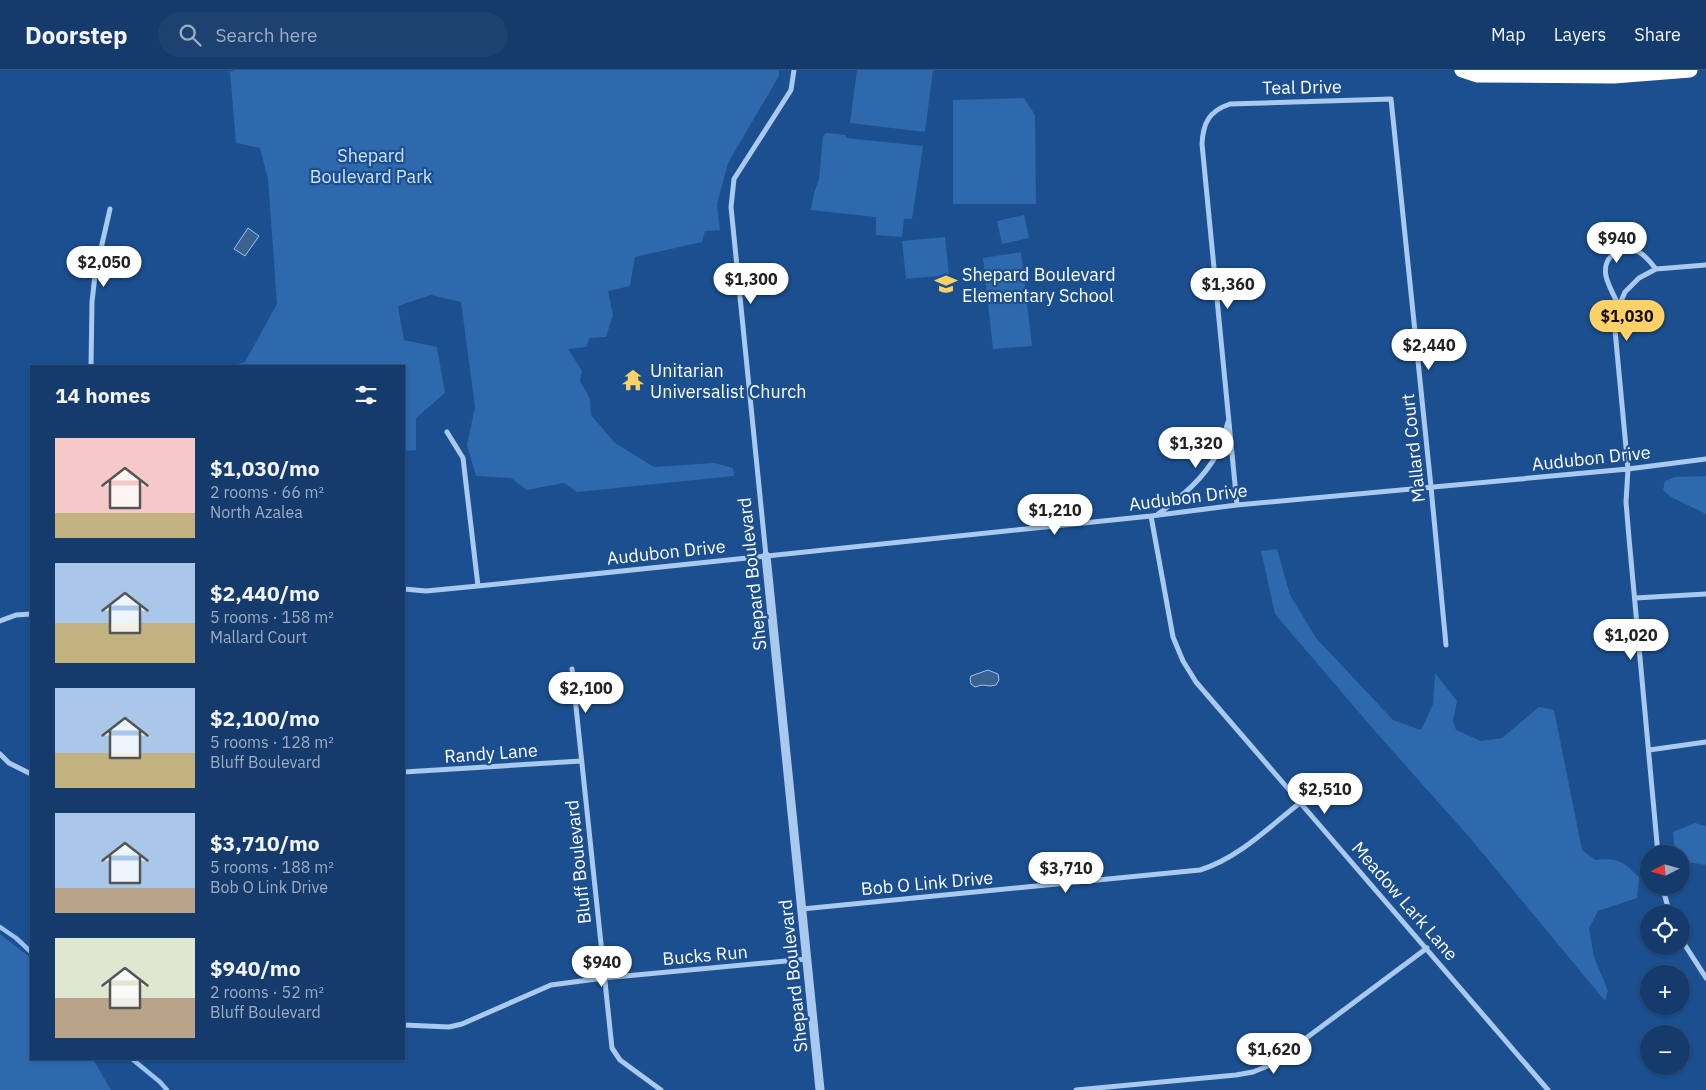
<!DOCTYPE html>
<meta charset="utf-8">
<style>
:root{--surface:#143b6b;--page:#1d4271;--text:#f1f3f6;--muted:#9dadc1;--line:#33557e;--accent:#ffd166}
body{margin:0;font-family:"IBM Plex Sans",sans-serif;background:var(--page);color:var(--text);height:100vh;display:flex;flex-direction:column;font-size:19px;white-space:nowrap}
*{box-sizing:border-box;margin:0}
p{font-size:16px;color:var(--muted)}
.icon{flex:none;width:28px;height:28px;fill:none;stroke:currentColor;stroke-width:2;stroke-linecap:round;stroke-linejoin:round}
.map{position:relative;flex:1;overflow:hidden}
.sheet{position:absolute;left:30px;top:295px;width:375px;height:695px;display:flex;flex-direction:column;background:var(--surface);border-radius:0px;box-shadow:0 1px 4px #0004,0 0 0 1px var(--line)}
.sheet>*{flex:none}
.needle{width:32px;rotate:264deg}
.fabs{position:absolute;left:1640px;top:775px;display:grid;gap:10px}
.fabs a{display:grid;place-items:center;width:50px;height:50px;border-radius:50%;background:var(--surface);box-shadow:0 1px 4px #0004,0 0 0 1px var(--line);font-size:25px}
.price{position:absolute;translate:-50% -42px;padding:0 11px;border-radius:18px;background:#fff;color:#222;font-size:16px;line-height:32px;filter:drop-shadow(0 1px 2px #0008)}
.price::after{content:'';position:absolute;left:50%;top:30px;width:15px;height:11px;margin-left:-8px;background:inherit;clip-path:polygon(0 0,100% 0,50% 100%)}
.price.current{background:var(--accent);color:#111}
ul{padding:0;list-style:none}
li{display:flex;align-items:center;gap:15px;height:125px;padding:0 25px}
li span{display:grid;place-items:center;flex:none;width:140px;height:100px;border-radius:0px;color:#555}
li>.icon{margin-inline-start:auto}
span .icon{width:60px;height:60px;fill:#fffc;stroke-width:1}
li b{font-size:21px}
h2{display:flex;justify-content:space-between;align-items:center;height:60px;padding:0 25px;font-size:21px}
header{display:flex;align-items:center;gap:30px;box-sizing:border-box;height:70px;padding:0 25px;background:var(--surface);border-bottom:1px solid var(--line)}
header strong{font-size:24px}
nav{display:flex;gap:28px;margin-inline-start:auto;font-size:18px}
.search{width:350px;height:45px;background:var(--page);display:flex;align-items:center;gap:12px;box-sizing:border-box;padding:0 18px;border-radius:28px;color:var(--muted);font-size:19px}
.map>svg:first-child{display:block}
.green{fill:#2e69ad}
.water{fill:#3c6290;stroke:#9cc4f0}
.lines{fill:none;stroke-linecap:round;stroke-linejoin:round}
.stream{stroke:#9cc4f0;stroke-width:4.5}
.minor{stroke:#a9c9ee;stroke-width:5}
.tertiary{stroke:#a9c9ee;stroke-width:9}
.motorway{stroke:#fff;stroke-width:15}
.labels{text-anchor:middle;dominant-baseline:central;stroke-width:4.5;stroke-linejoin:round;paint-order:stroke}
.street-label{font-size:18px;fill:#fff;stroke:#1b4f8f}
.park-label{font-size:18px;fill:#cfe3fa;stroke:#1b4f8f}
.poi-label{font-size:18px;fill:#fff;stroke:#1b4f8f;text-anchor:start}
</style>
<header>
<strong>Doorstep</strong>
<div class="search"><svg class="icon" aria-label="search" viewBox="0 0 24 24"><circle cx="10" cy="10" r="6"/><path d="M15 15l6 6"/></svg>Search here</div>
<nav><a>Map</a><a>Layers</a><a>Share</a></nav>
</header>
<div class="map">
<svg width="1706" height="1020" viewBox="0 0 1706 1020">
<rect width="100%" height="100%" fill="#1b4f8f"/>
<!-- green -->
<path class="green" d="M235,0H779V6L728,93L717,134L720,160L705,161L702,172L635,187L630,216L608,221L613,245L606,267L590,268L586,277L568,279L582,301L580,311L590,329L591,345L615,373L654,397L714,393L733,398L734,406L577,422L564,413L527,420L511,408L476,406L467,375L475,337L461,232L431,225L398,236L404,270L437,277L445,323L416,348V380L404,381V296H229L245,292L277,234L268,109L260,78L236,73L230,2Z
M857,0H933L925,62L850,53Z
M1024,28L1035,45L1036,134H953V30Z
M826,63L846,65V68L923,76L912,149H904L902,167L876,165V147L811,140L814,123L819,109L823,66Z
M1024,145L1029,168L1002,174L997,151Z
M945,167L949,205L906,209L902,171Z
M1021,182L1032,276L993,279L983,188Z
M1706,406V444L1671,427L1663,420L1665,411L1675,407Z
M1277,479L1290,525L1316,568L1393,650L1421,660L1433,634L1435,603L1457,631L1453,651L1456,660L1481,671L1502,668L1539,637L1554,640L1582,780L1595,790C1619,787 1623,792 1639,807L1637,828L1598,841L1589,858L1594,887L1608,921L1605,931L1470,768L1374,660L1275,544L1261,481Z
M1695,753L1706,756V795L1681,791V784H1675L1673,762Z
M0,864L31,888V989H93L111,1020H0Z"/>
<!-- water -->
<path class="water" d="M248,158L259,166L245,186L234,179Z
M988,600L998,604L999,610L996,615L990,616L982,615L975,617L971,614L970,609L971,606Z"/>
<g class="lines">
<!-- stream -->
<path class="stream" d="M0,857L16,868L31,882
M132,989L160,1012L167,1020"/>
<!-- minor -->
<path class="minor" d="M1619,236C1615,227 1608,216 1606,206C1602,186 1621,174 1639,182C1645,185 1651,193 1656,199
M91,296L92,232L95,205L110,139
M447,362L463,388L478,516
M1237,435L1202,74C1203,53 1209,41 1230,34L1391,29L1431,417L1446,575
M1158,444C1182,426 1204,409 1218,382C1223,373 1225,362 1228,352
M1151,446L1173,567L1183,591L1196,612L1548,1020
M766,486L731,137L734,109L791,20L794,0
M404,519L426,521L478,516L1151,446L1237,435L1628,399L1706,389
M1635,528L1706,524
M0,551L16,545L31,544
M572,599L612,978L620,990L661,1020
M1649,680L1706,672
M0,684L9,693L31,704
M404,702L581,691
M1658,784L1629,468L1626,432L1628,399L1615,260L1619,236L1625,222L1639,208L1656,199L1706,195
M1662,816L1670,844
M802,839L1200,800C1239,788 1269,757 1301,732
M1681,869L1706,908
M404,955L449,957L462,954L551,915L604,908L807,889
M1076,1020L1236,1005L1253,1002L1270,995L1427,878"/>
<!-- tertiary -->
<path class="tertiary" d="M766,486L820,1020"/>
<!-- motorway -->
<path class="motorway" d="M1462,0L1477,5L1614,6L1690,0"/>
</g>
<!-- icons -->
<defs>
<g id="school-bare" transform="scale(1.725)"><path d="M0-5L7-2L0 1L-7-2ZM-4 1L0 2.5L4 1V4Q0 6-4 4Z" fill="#ffd166" stroke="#1b4f8f" stroke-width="2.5" paint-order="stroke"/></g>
<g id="temple-bare" transform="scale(1.725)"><path d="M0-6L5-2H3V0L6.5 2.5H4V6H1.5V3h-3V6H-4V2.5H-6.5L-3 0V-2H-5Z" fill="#ffd166" stroke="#1b4f8f" stroke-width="2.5" paint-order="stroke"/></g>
</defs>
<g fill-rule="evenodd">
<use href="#school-bare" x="946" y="214"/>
<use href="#temple-bare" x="633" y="310"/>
</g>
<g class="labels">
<!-- street labels -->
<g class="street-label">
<text transform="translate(1302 17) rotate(-1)">Teal Drive</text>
<text transform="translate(1413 378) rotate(-96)">Mallard Court</text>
<text transform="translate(1591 388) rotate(-6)">Audubon Drive</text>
<text transform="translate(1188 427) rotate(-7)">Audubon Drive</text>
<text transform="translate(666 482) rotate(-6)">Audubon Drive</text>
<text transform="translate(752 504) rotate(-96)">Shepard Boulevard</text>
<text transform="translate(491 683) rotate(-4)">Randy Lane</text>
<text transform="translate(578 792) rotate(-96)">Bluff Boulevard</text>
<text transform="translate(927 813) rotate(-5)">Bob O Link Drive</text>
<text transform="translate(1405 831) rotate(49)">Meadow Lark Lane</text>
<text transform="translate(705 885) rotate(-5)">Bucks Run</text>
<text transform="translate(793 906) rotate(-96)">Shepard Boulevard</text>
</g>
<!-- park labels -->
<g class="park-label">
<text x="371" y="85">Shepard<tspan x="371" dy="21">Boulevard Park</tspan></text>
</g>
<!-- poi labels -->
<g class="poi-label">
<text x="962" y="204">Shepard Boulevard<tspan x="962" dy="21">Elementary School</tspan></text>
<text x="650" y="300">Unitarian<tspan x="650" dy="21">Universalist Church</tspan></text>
</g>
</g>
</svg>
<div class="fabs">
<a><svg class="needle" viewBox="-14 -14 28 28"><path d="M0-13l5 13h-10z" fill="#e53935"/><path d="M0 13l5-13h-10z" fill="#9dadc1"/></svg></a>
<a><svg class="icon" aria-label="locate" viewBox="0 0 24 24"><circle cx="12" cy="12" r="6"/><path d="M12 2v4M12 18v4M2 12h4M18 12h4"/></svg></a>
<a>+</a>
<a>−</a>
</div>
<b class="price" style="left:1617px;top:194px">$940</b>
<b class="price" style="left:104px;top:218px">$2,050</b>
<b class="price" style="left:751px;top:235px">$1,300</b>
<b class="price" style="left:1228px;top:240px">$1,360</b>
<b class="price current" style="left:1627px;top:272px">$1,030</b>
<b class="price" style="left:1429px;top:301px">$2,440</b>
<b class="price" style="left:1196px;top:399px">$1,320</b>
<b class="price" style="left:1055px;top:466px">$1,210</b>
<b class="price" style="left:1631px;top:591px">$1,020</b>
<b class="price" style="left:586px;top:644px">$2,100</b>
<b class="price" style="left:1325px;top:745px">$2,510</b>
<b class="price" style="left:1066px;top:824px">$3,710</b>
<b class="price" style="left:602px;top:918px">$940</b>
<b class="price" style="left:1274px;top:1005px">$1,620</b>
<section class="sheet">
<h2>14 homes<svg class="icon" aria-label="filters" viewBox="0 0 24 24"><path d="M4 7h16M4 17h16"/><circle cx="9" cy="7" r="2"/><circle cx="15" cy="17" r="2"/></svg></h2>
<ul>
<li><span style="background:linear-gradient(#f6c9c9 75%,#c2b280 0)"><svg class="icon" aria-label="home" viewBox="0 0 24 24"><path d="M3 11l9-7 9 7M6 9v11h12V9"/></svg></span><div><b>$1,030/mo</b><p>2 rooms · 66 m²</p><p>North Azalea</p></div></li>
<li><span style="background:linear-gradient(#a9c7e8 60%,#c2b280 0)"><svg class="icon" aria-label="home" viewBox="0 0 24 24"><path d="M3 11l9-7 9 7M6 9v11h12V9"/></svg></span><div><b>$2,440/mo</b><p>5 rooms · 158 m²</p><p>Mallard Court</p></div></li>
<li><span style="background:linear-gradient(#a9c7e8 65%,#c2b280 0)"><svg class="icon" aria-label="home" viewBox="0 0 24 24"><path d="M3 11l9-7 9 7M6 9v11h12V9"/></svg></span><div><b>$2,100/mo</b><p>5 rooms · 128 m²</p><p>Bluff Boulevard</p></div></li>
<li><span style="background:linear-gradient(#a9c7e8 75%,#b9a48a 0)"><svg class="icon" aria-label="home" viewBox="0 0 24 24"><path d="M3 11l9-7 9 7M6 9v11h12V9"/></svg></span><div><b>$3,710/mo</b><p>5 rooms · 188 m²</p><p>Bob O Link Drive</p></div></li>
<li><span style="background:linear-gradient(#dfe7d0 60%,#b9a48a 0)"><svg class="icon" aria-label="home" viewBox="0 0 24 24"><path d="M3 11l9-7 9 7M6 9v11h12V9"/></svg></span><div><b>$940/mo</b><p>2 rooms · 52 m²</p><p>Bluff Boulevard</p></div></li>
</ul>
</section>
</div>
